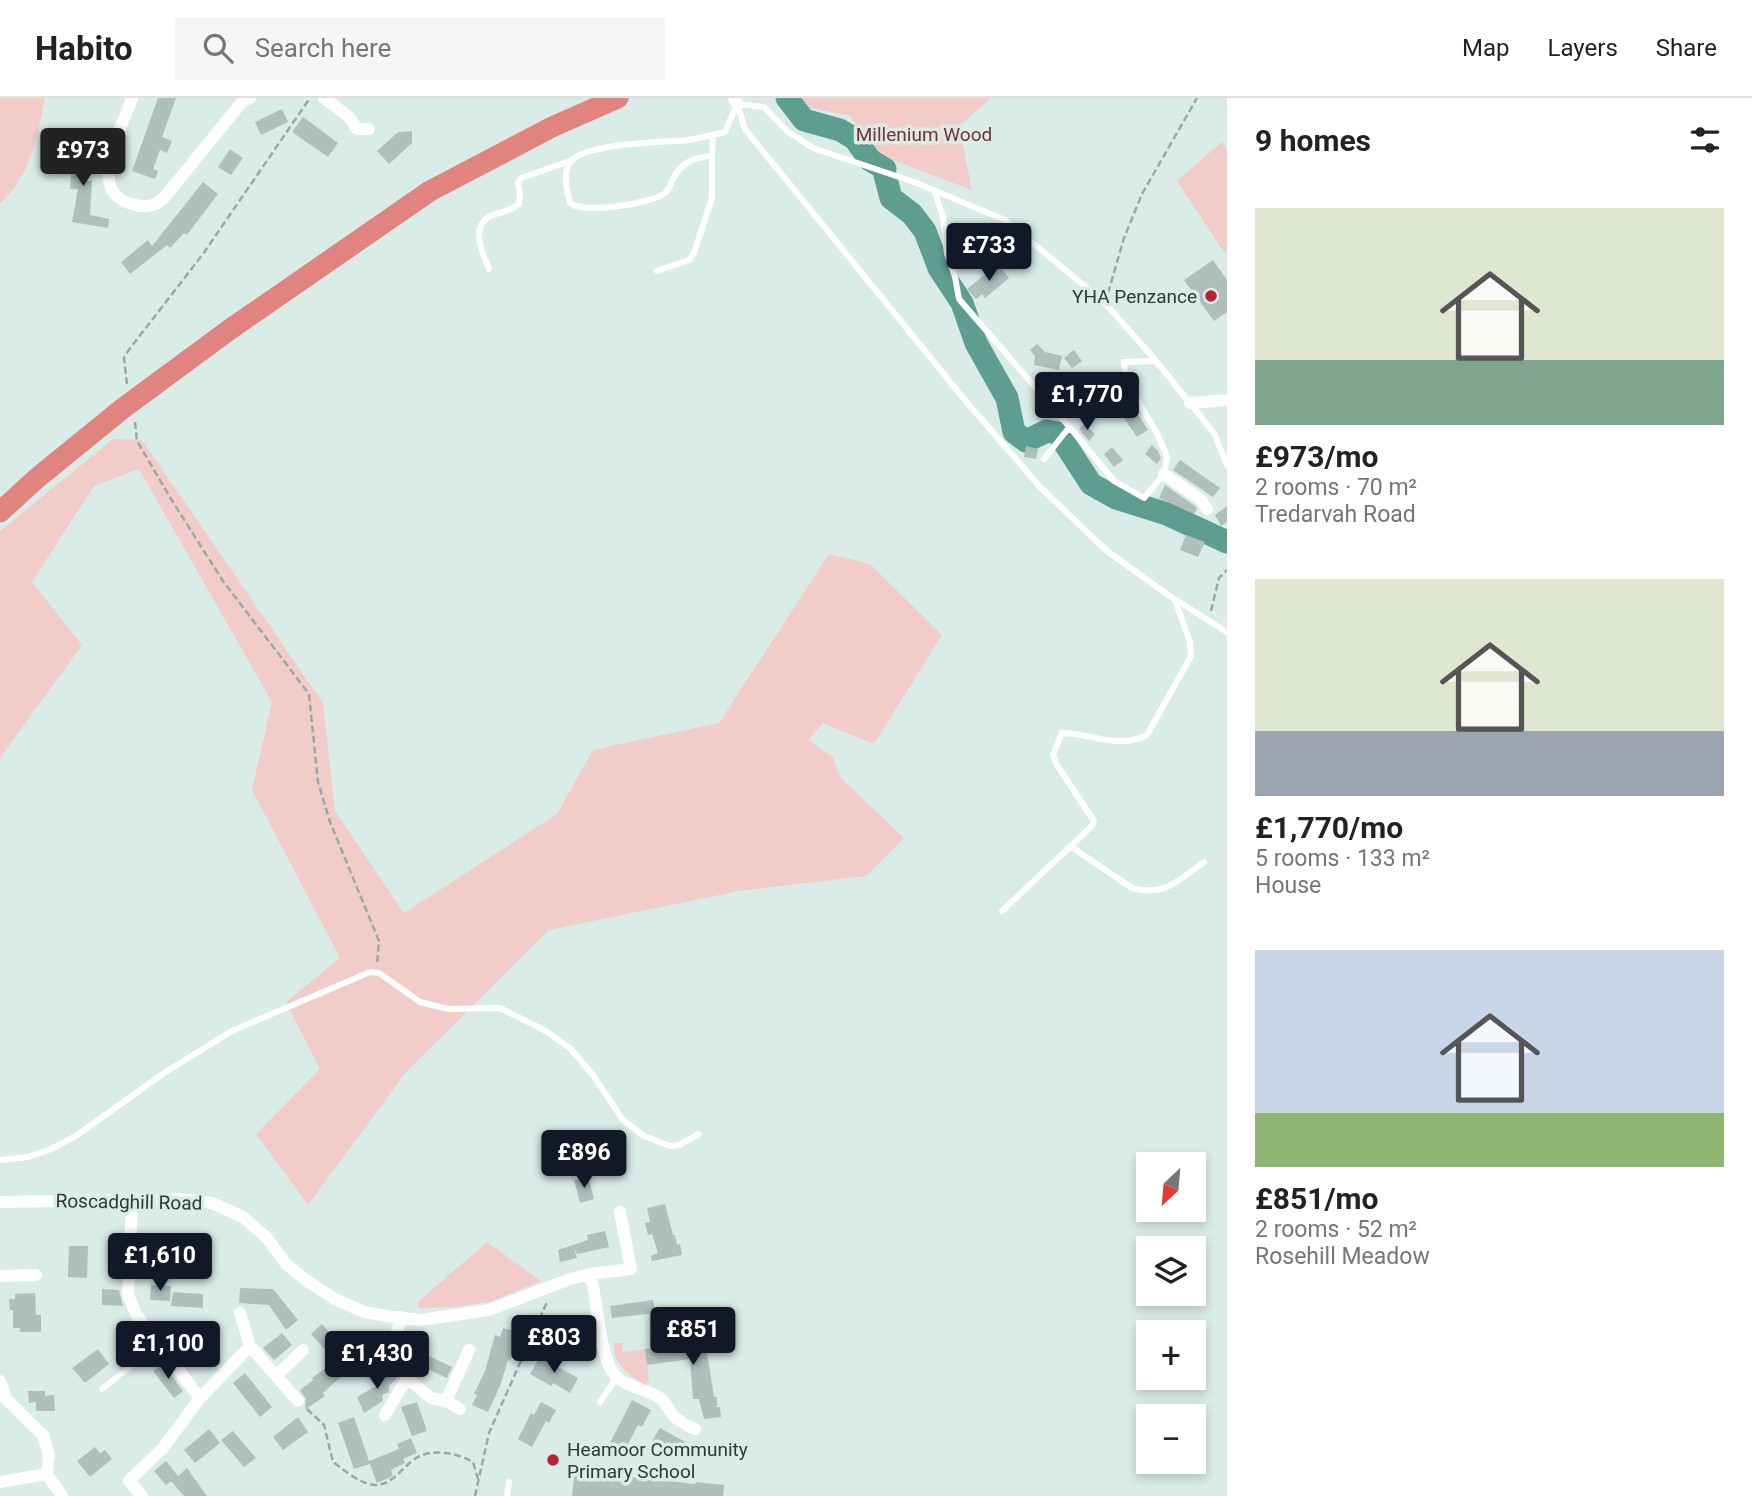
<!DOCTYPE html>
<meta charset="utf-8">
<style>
:root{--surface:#fff;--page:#f6f6f6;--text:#222;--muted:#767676;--line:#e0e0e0;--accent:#111827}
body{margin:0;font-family:Roboto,sans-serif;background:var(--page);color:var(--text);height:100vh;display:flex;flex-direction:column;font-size:26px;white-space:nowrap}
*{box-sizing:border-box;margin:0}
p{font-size:23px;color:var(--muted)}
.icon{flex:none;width:38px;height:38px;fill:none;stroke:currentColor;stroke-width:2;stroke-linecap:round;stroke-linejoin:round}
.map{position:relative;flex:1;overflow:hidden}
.side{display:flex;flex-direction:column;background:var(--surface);width:525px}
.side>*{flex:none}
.needle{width:46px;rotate:206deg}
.controls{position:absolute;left:1136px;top:1054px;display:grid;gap:14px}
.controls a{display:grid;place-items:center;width:70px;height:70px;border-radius:0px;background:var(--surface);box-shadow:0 4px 10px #0003;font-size:35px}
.price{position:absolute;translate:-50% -60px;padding:0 16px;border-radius:7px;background:var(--accent);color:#fff;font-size:23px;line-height:46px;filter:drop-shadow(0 2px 4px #0008)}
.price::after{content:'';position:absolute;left:50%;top:42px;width:21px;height:16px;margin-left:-10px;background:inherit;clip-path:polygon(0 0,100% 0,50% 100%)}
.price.on{background:#222;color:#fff}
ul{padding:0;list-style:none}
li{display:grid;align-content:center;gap:14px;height:371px;padding:0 28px}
li span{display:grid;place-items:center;height:217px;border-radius:0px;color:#555}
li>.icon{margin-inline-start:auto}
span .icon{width:126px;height:126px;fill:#fffc;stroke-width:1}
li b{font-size:30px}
h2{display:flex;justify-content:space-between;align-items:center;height:84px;padding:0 28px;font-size:30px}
header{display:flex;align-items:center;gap:42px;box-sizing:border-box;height:98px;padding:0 35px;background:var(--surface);border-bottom:2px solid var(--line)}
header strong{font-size:33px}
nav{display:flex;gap:38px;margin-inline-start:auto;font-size:24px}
.search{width:490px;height:63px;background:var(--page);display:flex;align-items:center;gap:18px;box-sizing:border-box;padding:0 24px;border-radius:0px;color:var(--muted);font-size:26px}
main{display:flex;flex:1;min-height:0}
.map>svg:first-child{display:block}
.green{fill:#f2ccc9}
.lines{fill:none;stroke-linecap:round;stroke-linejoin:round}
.river{stroke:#5d9e91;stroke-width:23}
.building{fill:#afc0bc}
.path{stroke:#9aa8a5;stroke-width:2.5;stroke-dasharray:7 3.5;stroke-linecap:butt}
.lane{stroke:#fff;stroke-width:6}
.street{stroke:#fff;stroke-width:12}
.highway{stroke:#e1837f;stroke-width:21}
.poi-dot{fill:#b62530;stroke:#daece8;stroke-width:2.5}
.labels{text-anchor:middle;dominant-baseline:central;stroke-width:7;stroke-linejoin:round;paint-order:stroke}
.park-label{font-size:19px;fill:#77302f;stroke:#daece8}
.poi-label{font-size:19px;fill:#313736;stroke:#daece8;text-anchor:end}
.street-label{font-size:19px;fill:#313736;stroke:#daece8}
</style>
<header>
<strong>Habito</strong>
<div class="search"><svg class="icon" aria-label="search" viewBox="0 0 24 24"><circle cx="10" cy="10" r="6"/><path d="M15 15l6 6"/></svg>Search here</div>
<nav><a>Map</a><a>Layers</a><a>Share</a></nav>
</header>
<main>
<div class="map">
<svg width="1227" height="1398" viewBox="0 0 1227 1398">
<rect width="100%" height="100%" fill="#daece8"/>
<!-- green -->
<path class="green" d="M0,0H45C36,41 32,75 0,106Z
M795,0H991L959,28L972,92L877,56L850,18L802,8Z
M1222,44L1227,52V152L1224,154L1177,83Z
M113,341L142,342L323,605L335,713L404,815L557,716L593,652L719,625L829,456L870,466L942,537L874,646L823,625L808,642L832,658L841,680L904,740L866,778L739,793L549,832L406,974L308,1107L256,1036L320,971L286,904L340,860L252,692L272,604L139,371L94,388L32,484L82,547L0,660V433Z
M487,1144L541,1183L490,1204L455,1209L418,1210L419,1203Z
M614,1245H622L623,1254L645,1251L649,1283L647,1284V1289C632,1277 612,1269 614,1245Z"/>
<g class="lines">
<!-- river -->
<path class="river" d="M787,0L804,22L840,32L855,41L870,62L885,71
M885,77L891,100L912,116L925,133L939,170L962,205L976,245L1007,300L1014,334L1026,343L1047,333L1058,335L1091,386L1116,400L1167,416L1227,444"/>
</g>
<!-- building -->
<path class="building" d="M158,0H176L162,39L172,43L167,55L160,52L153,71L158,73L155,81L132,73Z
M282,11L288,24L261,37L255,24Z
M303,19L338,45L328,59L292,34Z
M412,33V45L389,66L377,53L398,34Z
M73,46L92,47V57H88L86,83H92L90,117L109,121L108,130L72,124L78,91H70Z
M230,51L243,60L231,77L218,69Z
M203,84L218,96L187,137L184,135L170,150L167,147L130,176L121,164L148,142L152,148Z
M1213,162L1227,182V214L1214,223L1184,182Z
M998,166L1009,180L985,200L982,196L976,201L967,191Z
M1037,246L1045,254L1062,258L1059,272L1034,267L1035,258L1030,252Z
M1074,252L1082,263L1072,270L1064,260Z
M1123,292L1148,332L1137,339L1111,301Z
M1084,326L1095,336L1089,343L1079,331Z
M1152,347L1158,353L1161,360L1157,366L1145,356Z
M1026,348L1038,351L1036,361L1024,359Z
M1112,349L1123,362L1114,369L1104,356Z
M1180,362L1220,390L1213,399L1173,372Z
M1165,387L1195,408L1197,411L1194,416L1159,400Z
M1227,408V424L1221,428L1215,417Z
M1186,437L1205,444L1198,459L1180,452Z
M588,1079L594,1101L580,1105L574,1082Z
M665,1106L673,1137H675L677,1147L680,1146L682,1157L652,1163L651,1158L658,1155L652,1136L648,1137L645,1125L650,1124L647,1110Z
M605,1133L609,1149L577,1156L574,1150L577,1160L560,1164L558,1152L588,1142L587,1137Z
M69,1148H88L87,1180L68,1179Z
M151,1187L171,1188L170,1203L150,1202Z
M240,1190L273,1191L298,1222L286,1232L269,1207L239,1205Z
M102,1191L119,1192L123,1208L102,1207Z
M173,1194L203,1196V1210L171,1208Z
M35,1195L36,1217H41V1234H20V1230H13V1212H10L9,1201H15V1196Z
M653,1202L655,1215L612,1220L610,1208Z
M322,1226L335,1241L337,1239L348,1251L350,1250L360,1261L323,1295L325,1298L306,1311L305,1309L306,1301L300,1292L313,1282L312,1280L335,1263L311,1236Z
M717,1226L719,1240L705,1242L714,1299H717V1309H720L721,1319L704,1321L699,1301H693L690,1261L647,1267L645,1251L666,1248L665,1244L676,1243V1245L704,1241L702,1228Z
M503,1230L522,1236L510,1263L508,1262L500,1288L488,1314L472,1307L477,1297L474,1296L485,1273L495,1237L500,1239Z
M282,1235L292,1247L274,1262L263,1250Z
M98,1251L109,1266L85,1285L72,1270Z
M423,1255L452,1269L447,1280L417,1266Z
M540,1259L578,1280L570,1295L553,1285L551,1288L530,1276Z
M163,1266L183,1293L174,1300L153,1273Z
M389,1269L397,1280L389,1288V1294L382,1297L383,1303L364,1315L357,1299L378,1287L375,1280L384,1277L382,1272Z
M245,1275L272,1309L260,1319L233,1285Z
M28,1293H45V1298L54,1297L55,1313H36V1304L29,1305Z
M632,1302L651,1312L642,1329L638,1327L625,1352L610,1345Z
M417,1304L427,1333L412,1338L401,1309Z
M541,1304L556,1312L549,1325L546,1323L532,1349L518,1341L531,1315L534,1317Z
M298,1319L308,1334L283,1352L273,1339Z
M354,1319L369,1363L399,1351L397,1346L411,1340L417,1355L403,1361L405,1365L391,1372L393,1378L377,1385L370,1366L354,1371L338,1325Z
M660,1330L689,1346L682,1359L652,1343Z
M209,1331L220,1345L195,1365L184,1352Z
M233,1333L256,1360L244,1369L221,1342Z
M95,1349L100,1355L105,1352L112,1361L90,1379L77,1363Z
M166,1363L178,1378L187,1370L207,1398H184L171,1383L174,1381L166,1387L154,1373Z
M575,1370L603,1372L602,1376L695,1386L696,1384L724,1387L723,1398H572Z"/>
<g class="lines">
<!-- path -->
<path class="path" d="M1108,195L1124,140L1142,96L1197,0
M127,286L124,260L128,253L203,156L310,0
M135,324L137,343L171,401L223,483L309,596L318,684L330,724L379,843L377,867
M1211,513L1219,480L1227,472
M307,1311L324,1327L333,1364C344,1372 361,1387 376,1387C393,1387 403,1368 416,1360C432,1350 458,1355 473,1364L478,1381
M475,1398L489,1335L547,1204"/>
<!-- lane -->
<path class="lane" d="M737,6L745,31L964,301L1041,390L1107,453L1168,497L1227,534
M737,6L764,9L788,34L813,50L914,84L1005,122L1105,205L1156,263L1214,335L1227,367
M713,37L712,58C695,59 681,64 673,81C671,85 669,92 665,95C652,106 582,116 570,105C567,93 562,73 571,63C587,45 662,44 688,42C700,40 713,37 725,34L737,6
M934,92L943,119L947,156L955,179L959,201L1072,332
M489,171C482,154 469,127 493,117C502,113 511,113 519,106L520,97L518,84L521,80L570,63
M657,173L689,162L694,155L712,100V58
M1044,361L1067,332H1072L1114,383L1144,400L1164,376L1167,359L1158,337L1126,282L1124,264L1156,263
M1070,748L1132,790C1165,799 1179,782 1204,764
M1002,813L1092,728L1094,723L1057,667L1053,657L1062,635C1090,635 1119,652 1147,637L1191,558L1190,544L1175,502
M0,1062L28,1059L51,1051L76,1038L164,975L232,933L370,874L379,875L420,904L448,911L500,910L546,933L571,951L593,977L623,1022L644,1038L670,1048L679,1047L699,1036
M560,1250L603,1246
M102,1291L159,1246
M600,1304L617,1279
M507,1398L509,1384"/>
<!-- street -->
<path class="street" d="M132,0C123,28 84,94 132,106C144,110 153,109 163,101L242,4L250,0
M324,0L349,19L357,31H369
M734,0L737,6
M1190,305L1227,302
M1164,376L1201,402L1207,411
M132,1102L128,1197L137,1218L200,1300L163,1350L129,1383L142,1398
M0,1104L180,1101L212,1105L243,1119L267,1140L286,1166L307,1183L335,1201L364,1214L386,1218L420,1222L489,1212L570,1181L590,1176L631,1171L620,1114
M590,1176C599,1204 598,1267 620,1282C633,1290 648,1292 660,1300C668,1305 669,1315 676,1320C682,1325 689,1328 695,1331
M0,1178L36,1177
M401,1219L392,1252L396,1264L407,1280L431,1300L446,1303L460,1311
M250,1248L298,1303
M276,1278L303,1252
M0,1283L6,1301L43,1337L49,1357L47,1376L62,1398
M200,1300L250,1248L240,1215
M446,1303L469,1252
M385,1317L407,1280
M0,1384L47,1376"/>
<!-- highway -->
<path class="highway" d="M0,414L36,381L122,311L229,232L430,93L552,29L618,0"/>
</g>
<!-- markers -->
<g class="poi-dot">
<circle cx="1211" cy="198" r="7"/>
<circle cx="553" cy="1362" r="7"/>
</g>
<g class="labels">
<!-- park labels -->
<g class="park-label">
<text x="924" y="36">Millenium Wood</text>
</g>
<!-- poi labels -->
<g class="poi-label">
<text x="1197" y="198">YHA Penzance</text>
<text x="567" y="1351" text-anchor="start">Heamoor Community<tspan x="567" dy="22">Primary School</tspan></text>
</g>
<!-- street labels -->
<g class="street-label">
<text transform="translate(129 1104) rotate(1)">Roscadghill Road</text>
</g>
</g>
</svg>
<div class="controls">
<a><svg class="needle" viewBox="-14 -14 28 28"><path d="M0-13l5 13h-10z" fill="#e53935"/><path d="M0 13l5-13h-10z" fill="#767676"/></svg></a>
<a><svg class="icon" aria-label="layers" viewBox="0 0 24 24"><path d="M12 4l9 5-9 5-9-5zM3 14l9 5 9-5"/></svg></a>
<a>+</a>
<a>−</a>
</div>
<b class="price on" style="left:83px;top:90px">£973</b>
<b class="price" style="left:989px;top:185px">£733</b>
<b class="price" style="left:1087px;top:334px">£1,770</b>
<b class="price" style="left:584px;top:1092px">£896</b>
<b class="price" style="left:160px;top:1195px">£1,610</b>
<b class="price" style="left:693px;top:1269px">£851</b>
<b class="price" style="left:554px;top:1277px">£803</b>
<b class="price" style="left:168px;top:1283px">£1,100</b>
<b class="price" style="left:377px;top:1293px">£1,430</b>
</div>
<section class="side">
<h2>9 homes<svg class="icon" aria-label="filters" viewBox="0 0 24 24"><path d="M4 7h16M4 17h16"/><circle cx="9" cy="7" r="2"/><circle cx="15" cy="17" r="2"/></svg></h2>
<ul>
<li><span style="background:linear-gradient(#dfe7d0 70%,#7fa58c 0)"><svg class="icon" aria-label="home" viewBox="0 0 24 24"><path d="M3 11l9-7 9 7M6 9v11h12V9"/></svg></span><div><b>£973/mo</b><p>2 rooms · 70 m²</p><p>Tredarvah Road</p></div></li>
<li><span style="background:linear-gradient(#dfe7d0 70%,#9aa5b1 0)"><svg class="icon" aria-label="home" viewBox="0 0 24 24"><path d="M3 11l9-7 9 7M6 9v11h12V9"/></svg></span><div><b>£1,770/mo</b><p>5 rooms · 133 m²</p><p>House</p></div></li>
<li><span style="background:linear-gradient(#c9d6e8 75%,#8fb573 0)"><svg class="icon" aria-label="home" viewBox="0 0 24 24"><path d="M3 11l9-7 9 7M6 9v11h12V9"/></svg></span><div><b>£851/mo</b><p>2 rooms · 52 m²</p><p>Rosehill Meadow</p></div></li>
</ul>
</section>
</main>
